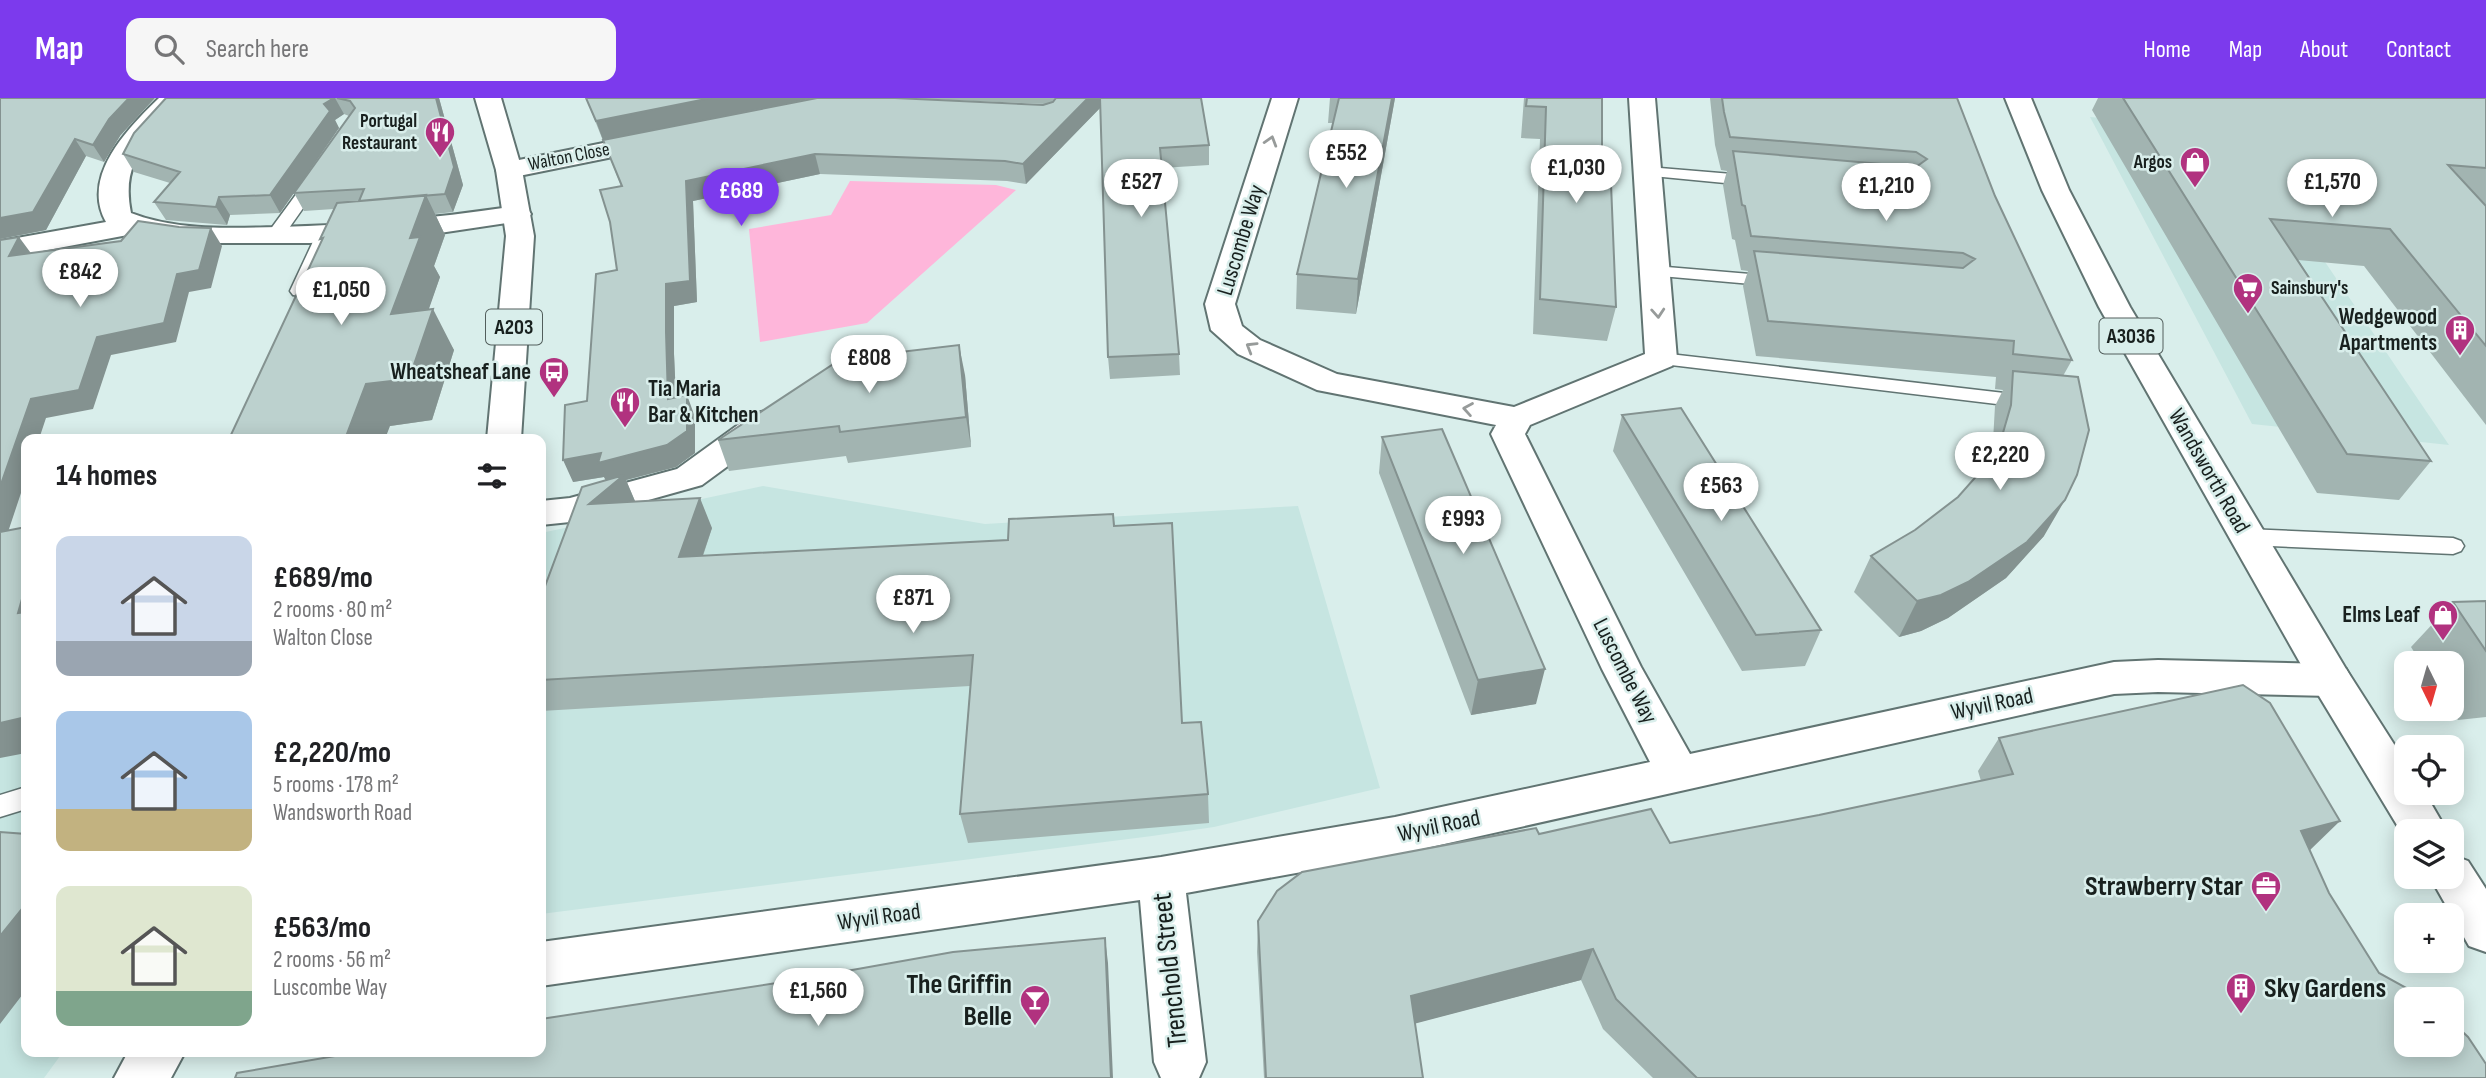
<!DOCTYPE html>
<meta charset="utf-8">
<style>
:root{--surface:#fff;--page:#f6f6f6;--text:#202124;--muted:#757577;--accent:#7c3aed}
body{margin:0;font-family:"Sofia Sans Condensed",sans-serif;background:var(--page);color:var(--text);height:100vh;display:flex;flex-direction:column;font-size:26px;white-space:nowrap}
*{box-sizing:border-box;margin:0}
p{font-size:23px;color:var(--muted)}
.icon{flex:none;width:38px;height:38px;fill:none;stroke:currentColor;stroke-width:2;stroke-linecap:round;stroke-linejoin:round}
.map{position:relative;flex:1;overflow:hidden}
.panel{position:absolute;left:21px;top:336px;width:525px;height:623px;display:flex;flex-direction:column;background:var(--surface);border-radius:14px;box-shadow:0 4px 18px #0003}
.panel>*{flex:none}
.needle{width:46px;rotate:175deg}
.buttons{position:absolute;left:2394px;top:553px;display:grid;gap:14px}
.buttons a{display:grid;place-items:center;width:70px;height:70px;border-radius:14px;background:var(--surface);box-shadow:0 4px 18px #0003;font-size:35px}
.price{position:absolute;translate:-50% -60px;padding:0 16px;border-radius:24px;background:#fff;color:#222;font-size:23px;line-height:46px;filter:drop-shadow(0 2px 4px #0008)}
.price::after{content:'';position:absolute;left:50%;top:42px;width:21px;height:16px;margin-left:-10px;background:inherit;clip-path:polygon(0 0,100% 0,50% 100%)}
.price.selected{background:var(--accent);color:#fff}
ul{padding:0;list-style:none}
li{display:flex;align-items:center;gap:21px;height:175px;padding:0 35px}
li span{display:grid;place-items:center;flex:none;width:196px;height:140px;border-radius:14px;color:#555}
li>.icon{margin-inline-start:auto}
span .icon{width:84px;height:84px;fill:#fffc;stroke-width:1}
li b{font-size:30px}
h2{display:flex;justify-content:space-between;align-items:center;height:84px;padding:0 35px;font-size:30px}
header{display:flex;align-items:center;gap:42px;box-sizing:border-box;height:98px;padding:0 35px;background:var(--accent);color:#fff}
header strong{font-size:33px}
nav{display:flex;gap:38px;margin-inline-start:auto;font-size:24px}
.search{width:490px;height:63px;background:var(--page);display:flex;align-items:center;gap:18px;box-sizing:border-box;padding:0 24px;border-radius:14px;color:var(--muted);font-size:26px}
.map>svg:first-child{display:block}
.built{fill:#c6e5e1}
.green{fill:#feb6da}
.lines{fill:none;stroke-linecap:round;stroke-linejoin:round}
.lane-casing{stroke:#617472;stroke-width:3}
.street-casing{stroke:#617472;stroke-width:4}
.primary-casing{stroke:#617472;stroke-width:4}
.highway-casing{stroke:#617472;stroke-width:4}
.lane{fill:#fff;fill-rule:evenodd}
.street{fill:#fff;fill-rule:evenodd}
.primary{fill:#fff;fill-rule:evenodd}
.highway{fill:#fff;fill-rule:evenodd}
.wall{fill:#a2b4b1}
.shaded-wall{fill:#849290}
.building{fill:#bcd1ce;stroke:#849290;stroke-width:2}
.oneway{stroke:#979b9a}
.labels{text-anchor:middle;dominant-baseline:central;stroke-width:5;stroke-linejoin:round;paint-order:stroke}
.far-poi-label{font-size:19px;font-weight:bold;fill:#18201e;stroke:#d9eeeb;text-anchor:end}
.far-street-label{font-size:19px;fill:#18201e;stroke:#d9eeeb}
.shield{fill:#d9eeeb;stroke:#525e5c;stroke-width:2}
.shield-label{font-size:21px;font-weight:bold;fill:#18201e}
.street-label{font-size:23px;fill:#18201e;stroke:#d9eeeb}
.poi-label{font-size:23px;font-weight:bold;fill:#18201e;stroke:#d9eeeb;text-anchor:end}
.near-poi-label{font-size:28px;font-weight:bold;fill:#18201e;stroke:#d9eeeb;text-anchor:end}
.near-street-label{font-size:28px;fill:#18201e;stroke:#d9eeeb}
</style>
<header>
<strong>Map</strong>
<div class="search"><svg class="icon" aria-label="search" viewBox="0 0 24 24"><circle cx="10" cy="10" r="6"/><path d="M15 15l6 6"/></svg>Search here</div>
<nav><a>Home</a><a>Map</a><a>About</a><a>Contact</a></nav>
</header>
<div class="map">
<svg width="2486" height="980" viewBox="0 0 2486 980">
<rect width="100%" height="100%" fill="#d9eeeb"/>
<!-- built -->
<path class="built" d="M2090,19L2235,31L2449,347L2252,326Z
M763,388L985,426L1298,408L1380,690L1214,729L1152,738L541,816V435Z
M26,533V954H63L44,980H0V538Z"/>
<!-- green -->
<path class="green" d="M850,83L996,87L1016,92L867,225L760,244L749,131L831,117Z"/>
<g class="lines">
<!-- lane casing -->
<g class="lane-casing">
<path id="lane" d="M1648,69L1756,78L1764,83L1756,88L1642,77L1640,74L1642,71Z
M317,74L325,79L282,140H270L268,136L270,132L311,76Z
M325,130L333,135L308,193L299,198L293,197L290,193L317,135Z
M1655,168L1774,178L1783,183L1774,188L1649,177L1646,173L1649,169Z
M1661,255L2030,298L2037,300L2040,304L2037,308L2030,310L1654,265L1651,261L1654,257Z
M2247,431L2453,440L2461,443L2464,448L2461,453L2453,456L2247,447L2239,444L2236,439L2239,434Z
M26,689V711L0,719V697Z"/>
</g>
<!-- street casing -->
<g class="street-casing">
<path id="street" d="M159,0H186C156,43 119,54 131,115C177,133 230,130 279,129C358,127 438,120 517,108L527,110L531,116L527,122L433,136L310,145H191L133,136L0,161V143L106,124C80,78 129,29 159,0Z
M1272,0H1298L1235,206L1242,228L1260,242L1337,276L1514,309L1645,256L1629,0H1655L1677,261L1672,268L1530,327L1525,336L1641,569L1690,656L2114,564L2158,562L2331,566L2346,571L2352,582L2346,593L2331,598L2158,594L2114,596L1395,757L1186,795L1206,964L1199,980H1161L1154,964L1140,802L541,888V844L1161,759L1395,719L1650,664L1602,571L1491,336L1496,327L1317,292L1238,256L1211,232L1205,206Z
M658,34L667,36L671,42L667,48L509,80L499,78L496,72L499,66L509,64Z
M765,313L777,316L782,324L777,332L702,387L570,424L541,427V403L570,400L677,371L753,316Z"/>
</g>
<!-- primary casing -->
<g class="primary-casing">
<path id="primary" d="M2005,0H2031L2069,92L2130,209L2346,571L2406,665V695H2425L2447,733H2406V742L2316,593L2099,209L2042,92Z
M2452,757L2468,763L2486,791V854L2469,848L2430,779H2452Z"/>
</g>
<!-- highway casing -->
<g class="highway-casing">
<path id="highway" d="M475,0H501L522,72L534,138L521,341H487L506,138L496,72Z
M128,954H185L171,980H114Z"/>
</g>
<!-- lane -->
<use href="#lane" class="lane"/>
<!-- street -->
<use href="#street" class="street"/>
<!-- primary -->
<use href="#primary" class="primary"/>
<!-- highway -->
<use href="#highway" class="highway"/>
</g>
<!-- wall -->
<path class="wall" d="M0,0L120,38L104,64L86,58L46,132L0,141Z
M166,0H439L463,87L453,114L435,116L445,137L434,168L440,179L428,212L454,252L432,322L390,328L321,144L334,111L304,113L294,95L349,18L344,16L335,22L339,30L280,115L230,117L227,127L166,122L154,104L170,85L134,74L123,56Z
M586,0L1043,7L1046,6L899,0H1201L1209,47V67L1162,70L1179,256L1180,277L1110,281L1108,259L1100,10L1026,86L1007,83L820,76L693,103L697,204L674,208V256L676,299L695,319V355L676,369L626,382L635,403L712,430L703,458L1008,442L1113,416L1115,428L1182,625L1208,696L1209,725L968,745L960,716L970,588L541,613V499L606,382L604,379L573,384L587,303L617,172L621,88Z
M1330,0H1395L1356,216L1296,211L1297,176L1333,25H1328Z
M1524,0H1602V60L1616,209L1607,243L1533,236L1540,41L1521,40Z
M1710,0H1957L1995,98L2072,262L2063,278L2044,438L2006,480L1948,520L1921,533L1899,539L1854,494L1871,458L1915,432L1958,399L1985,369L1993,343L1995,308L2003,292L1995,291L1996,279L1756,258L1743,188L1748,173L1741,172L1735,142L1732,141L1723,87L1727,73L1721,72L1715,47Z
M2098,0H2486V327L2364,168L2298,162L2431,363L2399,402L2317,395L2092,12Z
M965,277L971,349L848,365L846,358L729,373L718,342Z
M1622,317L1821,532L1805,568L1742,573L1613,353Z
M1382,339L1536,606L1471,617L1379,375Z
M2486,503V619L2458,622L2450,611H2452V565H2421L2411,549L2453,504Z
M1999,640L2310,752L2329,795L2379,875L2486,980H1653L1603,931L1581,882L1415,925L1423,980H1264L1257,854L1258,823L1539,736L1670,745L1819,717L1981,683L1978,673Z"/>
<!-- shaded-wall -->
<path class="shaded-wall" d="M129,0H155L120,38L104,64L93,47L109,21Z
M334,0H335L344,16L335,22L339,30L280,115L270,97L324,6Z
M436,0H439L463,87L453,114L445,96Z
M711,0H815L603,42L596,23Z
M1088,0H1100L1101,9L1026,86L1023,66Z
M1392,0H1395L1356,216L1358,181Z
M75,41L86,58L46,132L0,141V120Z
M815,56L820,76L693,103L697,204L674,208V256L677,322L668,301L666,234V186L686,83Z
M426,97L445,137L434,168L440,179L413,257L391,216L410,140Z
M219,99L230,117L227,127L216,109Z
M211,130L222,148L211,190L189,194L176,244L111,257L93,311L46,320L39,341H26V380L6,440L0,441V389L31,301L97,239L177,176Z
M19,139L33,158H9Z
M433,211L454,252L432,322L390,328L385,341H345L366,286Z
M959,247L965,277L971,349L966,319Z
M687,297L695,319V355L676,369L626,382L637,408L589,406L608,387L604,379L573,384L563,362Z
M700,400L712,430L692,489L679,459Z
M2065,402L2044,438L2006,480L1948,520L1921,533L1899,539L1917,503Z
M26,487V524L18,515Z
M1545,571L1536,606L1471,617L1478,582Z
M26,619V655L0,660V625Z
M2340,723L2307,755L2301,733Z
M26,806V892L0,926V838Z
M1105,840L1108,865L1113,980H1111Z
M1593,851L1581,882L1406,928L1411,898Z"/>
<!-- building -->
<path class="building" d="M0,0H129L109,21L93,47L75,41L33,114L0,120Z
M166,0H334L324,6L330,13L270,97L219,99L216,109L154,104L180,74L123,56L134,35Z
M337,0H436L454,69L445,96L359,103L364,91L294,95L355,10L350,3Z
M586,0H711L596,23Z
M817,0H895L1043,7L1053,4L1056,0H1088L1023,66L1005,63L815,56L686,83L690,183L666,186V234L668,301L687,297V333L667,347L598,365L601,355L563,362L565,307L587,303L596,176L617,172L610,124L600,92L622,88L603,42Z
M1100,0H1201L1209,47L1160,50L1179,256L1108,259Z
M1339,0H1392L1358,181L1297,176Z
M1527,0H1602V60L1610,61L1616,209L1540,201L1546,9L1526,8Z
M1722,0H1957L1995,98L2072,262L2013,256L2014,243L1768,223L1754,153L1963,170L1975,161L1963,155L1751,138L1745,108L1742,107L1733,53L1916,69L1927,61L1916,54L1730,39L1724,14Z
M2123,0H2486V70L2448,67L2486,108V248L2390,131L2270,121L2431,363L2347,356Z
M426,97L410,140L420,139L391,216L433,211L409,281L366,286L345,341H229L323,140L320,141L337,105Z
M138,123L179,129L211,130L199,172L177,176L164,225L97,239L79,292L31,301L0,389V142L19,139L9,158L121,143Z
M959,247L966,319L840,334L839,328L718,342L841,261Z
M2013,273L2078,279L2089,332L2077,377L2065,402L2027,444L1968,484L1941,497L1917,503L1871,458L1915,432L1958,399L1989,364L2000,345L2011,307Z
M1681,310L1821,532L1756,537L1622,317Z
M1442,331L1545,571L1478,582L1382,339Z
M624,377L589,406L700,400L679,459L1008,442L1009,421L1113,416L1114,428L1172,425L1182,625L1201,624L1208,696L960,716L973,557L541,582V499L582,389Z
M26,429V487L18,515L26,514V619L0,625V434Z
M2486,503V553L2453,504Z
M2243,587L2270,605L2340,723L2301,733L2329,795L2379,875L2421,898L2425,901H2406V947H2452V924L2468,939L2486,966V980H1697L1616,901L1593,851L1411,898L1423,980H1266L1258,823L1277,793L1302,774L1536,730L1539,736L1651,711L1670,745L1819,717L2013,676L1999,640Z
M0,734L26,736V806L0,838Z
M1105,840L1111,980H235L237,975L358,954H541V921L796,882L953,854Z"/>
<!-- one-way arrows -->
<defs><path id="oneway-chevron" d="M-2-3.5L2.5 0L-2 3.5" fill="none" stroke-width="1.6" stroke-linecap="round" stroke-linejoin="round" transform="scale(1.75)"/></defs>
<g class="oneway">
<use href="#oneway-chevron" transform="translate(1271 43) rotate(-73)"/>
<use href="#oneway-chevron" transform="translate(1658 215) rotate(86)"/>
<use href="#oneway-chevron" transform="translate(1251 249) rotate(-149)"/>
<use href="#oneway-chevron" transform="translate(1468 311) rotate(-170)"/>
</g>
<!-- icons -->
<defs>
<g id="restaurant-pin" transform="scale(1.575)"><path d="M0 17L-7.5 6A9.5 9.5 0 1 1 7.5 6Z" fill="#b1327f" stroke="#d9eeeb"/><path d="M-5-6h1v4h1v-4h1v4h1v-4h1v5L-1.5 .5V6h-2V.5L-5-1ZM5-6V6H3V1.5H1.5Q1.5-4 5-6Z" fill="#fff"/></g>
<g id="shop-pin" transform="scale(1.575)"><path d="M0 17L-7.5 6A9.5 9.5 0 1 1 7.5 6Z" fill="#b1327f" stroke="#d9eeeb"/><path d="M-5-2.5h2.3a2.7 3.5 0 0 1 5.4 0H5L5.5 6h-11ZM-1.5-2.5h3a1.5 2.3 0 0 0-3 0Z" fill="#fff"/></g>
<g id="supermarket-pin" transform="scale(1.575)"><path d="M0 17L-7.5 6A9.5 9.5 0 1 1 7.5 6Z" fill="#b1327f" stroke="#d9eeeb"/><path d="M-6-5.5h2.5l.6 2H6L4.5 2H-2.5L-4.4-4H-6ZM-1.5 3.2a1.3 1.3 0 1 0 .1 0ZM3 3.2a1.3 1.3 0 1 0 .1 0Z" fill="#fff"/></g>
<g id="building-pin" transform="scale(1.575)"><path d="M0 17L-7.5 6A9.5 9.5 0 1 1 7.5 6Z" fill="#b1327f" stroke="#d9eeeb"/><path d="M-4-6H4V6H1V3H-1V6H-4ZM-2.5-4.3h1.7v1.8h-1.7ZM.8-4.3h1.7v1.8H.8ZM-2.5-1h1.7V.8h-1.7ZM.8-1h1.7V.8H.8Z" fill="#fff"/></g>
<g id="bus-pin" transform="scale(1.575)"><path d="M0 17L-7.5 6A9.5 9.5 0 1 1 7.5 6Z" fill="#b1327f" stroke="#d9eeeb"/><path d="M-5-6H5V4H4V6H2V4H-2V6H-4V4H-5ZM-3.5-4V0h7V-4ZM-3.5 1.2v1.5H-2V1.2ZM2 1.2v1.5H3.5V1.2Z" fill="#fff"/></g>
<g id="office-pin" transform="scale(1.575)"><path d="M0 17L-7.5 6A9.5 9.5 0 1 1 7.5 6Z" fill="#b1327f" stroke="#d9eeeb"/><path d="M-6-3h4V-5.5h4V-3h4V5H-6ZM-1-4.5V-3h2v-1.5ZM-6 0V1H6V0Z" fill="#fff"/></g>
<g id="bar-pin" transform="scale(1.575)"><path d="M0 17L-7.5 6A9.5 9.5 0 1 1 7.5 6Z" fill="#b1327f" stroke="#d9eeeb"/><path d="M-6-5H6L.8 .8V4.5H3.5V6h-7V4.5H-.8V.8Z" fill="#fff"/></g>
</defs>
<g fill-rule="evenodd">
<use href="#restaurant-pin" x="440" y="34"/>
<use href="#shop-pin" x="2195" y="64"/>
<use href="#supermarket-pin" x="2248" y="190"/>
<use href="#building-pin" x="2460" y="232"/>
<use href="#bus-pin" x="554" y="274"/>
<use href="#restaurant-pin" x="625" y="304"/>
<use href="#shop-pin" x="2443" y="517"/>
<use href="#office-pin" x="2266" y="788"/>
<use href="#building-pin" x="2241" y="890"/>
<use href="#bar-pin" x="1035" y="902"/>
</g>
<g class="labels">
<!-- far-poi labels -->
<g class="far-poi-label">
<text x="417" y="23">Portugal<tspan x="417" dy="22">Restaurant</tspan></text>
<text x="2172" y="64">Argos</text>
<text x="2271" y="190" text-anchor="start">Sainsbury's</text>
</g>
<!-- far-street labels -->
<g class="far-street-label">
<text transform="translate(569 59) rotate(-11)">Walton Close</text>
</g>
<!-- shield labels -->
<g class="shield">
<rect x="486" y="211.5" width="56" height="35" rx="5"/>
<rect x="2099.5" y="220.5" width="63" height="35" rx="5"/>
</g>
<g class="shield-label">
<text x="514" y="229">A203</text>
<text x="2131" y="238">A3036</text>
</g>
<!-- street labels -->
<g class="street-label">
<text transform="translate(1241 142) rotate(-73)">Luscombe Way</text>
<text transform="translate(2209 373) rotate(60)">Wandsworth Road</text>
<text transform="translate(1625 573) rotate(63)">Luscombe Way</text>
<text transform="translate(1992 606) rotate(-12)">Wyvil Road</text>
<text transform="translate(1439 728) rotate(-12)">Wyvil Road</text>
<text transform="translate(879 819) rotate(-8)">Wyvil Road</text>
</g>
<!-- poi labels -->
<g class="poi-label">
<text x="2437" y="219">Wedgewood<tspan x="2437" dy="26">Apartments</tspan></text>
<text x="531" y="274">Wheatsheaf Lane</text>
<text x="648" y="291" text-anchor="start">Tia Maria<tspan x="648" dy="26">Bar &amp; Kitchen</tspan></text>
<text x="2420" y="517">Elms Leaf</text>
</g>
<!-- near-poi labels -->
<g class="near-poi-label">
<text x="2243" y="788">Strawberry Star</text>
<text x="1012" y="886">The Griffin<tspan x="1012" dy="32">Belle</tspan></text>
<text x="2264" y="890" text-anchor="start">Sky Gardens</text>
</g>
<!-- near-street labels -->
<g class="near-street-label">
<text transform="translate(1170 872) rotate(-96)">Trenchold Street</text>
</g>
</g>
</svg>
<div class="buttons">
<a><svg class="needle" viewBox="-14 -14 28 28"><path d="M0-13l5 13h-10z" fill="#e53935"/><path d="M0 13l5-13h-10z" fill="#757577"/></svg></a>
<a><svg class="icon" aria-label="locate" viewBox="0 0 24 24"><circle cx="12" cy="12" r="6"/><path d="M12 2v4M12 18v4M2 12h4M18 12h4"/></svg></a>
<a><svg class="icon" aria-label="layers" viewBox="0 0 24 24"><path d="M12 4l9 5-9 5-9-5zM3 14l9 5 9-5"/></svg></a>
<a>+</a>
<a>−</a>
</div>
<b class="price" style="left:1346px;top:92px">£552</b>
<b class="price" style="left:1576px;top:107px">£1,030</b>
<b class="price" style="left:1141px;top:121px">£527</b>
<b class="price" style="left:2332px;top:121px">£1,570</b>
<b class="price" style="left:1886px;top:125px">£1,210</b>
<b class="price selected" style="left:741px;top:130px">£689</b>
<b class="price" style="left:80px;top:211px">£842</b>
<b class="price" style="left:341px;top:229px">£1,050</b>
<b class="price" style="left:869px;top:297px">£808</b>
<b class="price" style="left:2000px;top:394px">£2,220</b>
<b class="price" style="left:1721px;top:425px">£563</b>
<b class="price" style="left:1463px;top:458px">£993</b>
<b class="price" style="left:913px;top:537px">£871</b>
<b class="price" style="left:818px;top:930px">£1,560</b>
<section class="panel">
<h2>14 homes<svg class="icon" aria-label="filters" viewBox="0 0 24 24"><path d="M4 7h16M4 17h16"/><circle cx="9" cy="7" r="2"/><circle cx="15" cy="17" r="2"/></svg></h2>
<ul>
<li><span style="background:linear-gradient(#c9d6e8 75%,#9aa5b1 0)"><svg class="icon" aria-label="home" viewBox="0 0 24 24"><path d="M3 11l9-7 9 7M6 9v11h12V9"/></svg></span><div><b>£689/mo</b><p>2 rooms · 80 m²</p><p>Walton Close</p></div></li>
<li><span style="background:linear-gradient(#a9c7e8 70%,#c2b280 0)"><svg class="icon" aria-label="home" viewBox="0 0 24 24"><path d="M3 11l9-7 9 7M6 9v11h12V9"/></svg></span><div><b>£2,220/mo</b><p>5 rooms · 178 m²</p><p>Wandsworth Road</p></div></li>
<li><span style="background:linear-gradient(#dfe7d0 75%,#7fa58c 0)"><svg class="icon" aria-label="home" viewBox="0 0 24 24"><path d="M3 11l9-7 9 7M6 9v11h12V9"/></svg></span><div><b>£563/mo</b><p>2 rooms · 56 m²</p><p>Luscombe Way</p></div></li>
</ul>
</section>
</div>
